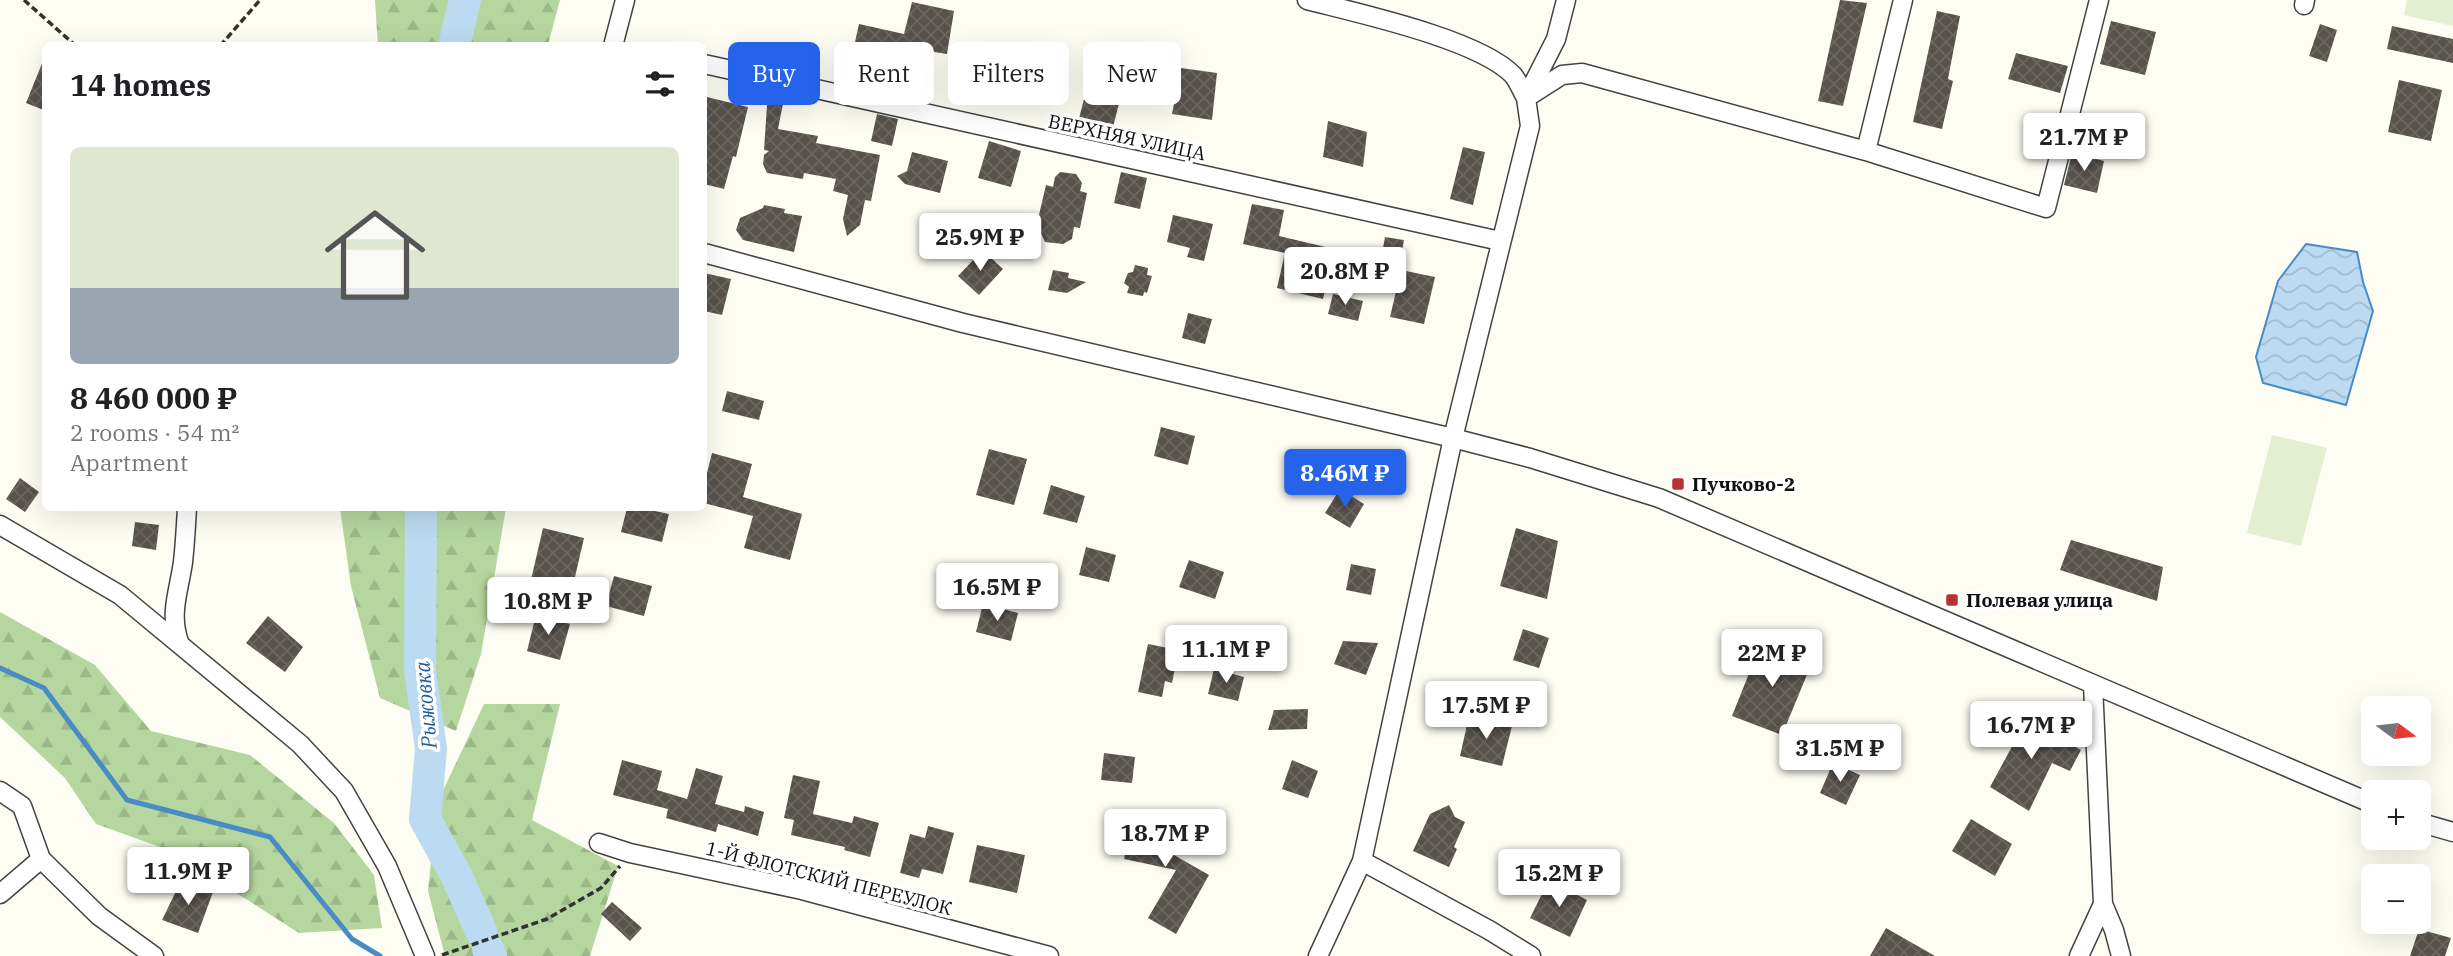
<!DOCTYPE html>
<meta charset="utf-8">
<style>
:root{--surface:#fff;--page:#f2f2f2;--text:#202124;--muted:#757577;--accent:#2563eb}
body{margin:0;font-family:"IBM Plex Serif",serif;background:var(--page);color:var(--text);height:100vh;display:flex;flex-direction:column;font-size:26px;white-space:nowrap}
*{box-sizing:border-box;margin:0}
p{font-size:23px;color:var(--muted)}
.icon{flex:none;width:38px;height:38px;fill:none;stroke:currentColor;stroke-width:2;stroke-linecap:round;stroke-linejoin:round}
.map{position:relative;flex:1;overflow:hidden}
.details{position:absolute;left:42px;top:42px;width:665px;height:469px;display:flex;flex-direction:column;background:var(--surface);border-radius:10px;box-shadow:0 7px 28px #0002}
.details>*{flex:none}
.guide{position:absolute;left:728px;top:42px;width:665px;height:63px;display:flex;gap:14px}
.needle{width:46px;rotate:105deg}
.fabs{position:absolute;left:2361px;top:696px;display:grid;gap:14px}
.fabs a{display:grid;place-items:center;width:70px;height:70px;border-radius:10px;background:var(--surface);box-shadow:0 7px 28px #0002;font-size:35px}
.price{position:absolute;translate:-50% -60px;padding:0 16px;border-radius:7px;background:#fff;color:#222;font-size:23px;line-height:46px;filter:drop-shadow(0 2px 4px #0008)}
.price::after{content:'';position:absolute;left:50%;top:42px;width:21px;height:16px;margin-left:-10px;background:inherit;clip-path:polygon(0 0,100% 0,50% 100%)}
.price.current{background:var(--accent);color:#fff}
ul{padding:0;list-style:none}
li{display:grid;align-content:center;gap:14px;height:371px;padding:0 28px}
li span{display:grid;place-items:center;height:217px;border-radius:10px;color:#555}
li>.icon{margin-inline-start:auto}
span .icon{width:126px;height:126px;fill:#fffc;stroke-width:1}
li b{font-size:30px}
h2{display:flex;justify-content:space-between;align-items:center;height:84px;padding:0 28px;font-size:30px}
.pill{padding:0 24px;border-radius:10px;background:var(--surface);box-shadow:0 7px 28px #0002;font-size:24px;line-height:63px}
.pill.current{background:var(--accent);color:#fff}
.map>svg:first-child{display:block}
.forest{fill:url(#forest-firs)}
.pitch{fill:#e3efd0}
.water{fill:url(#water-waves);stroke:#488bc5;stroke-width:2}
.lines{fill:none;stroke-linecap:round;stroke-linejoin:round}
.stream{stroke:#488bc5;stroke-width:5}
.river{stroke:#bcdbf3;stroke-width:32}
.building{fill:url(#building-cross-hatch)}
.minor-casing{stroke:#434343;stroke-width:21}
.path{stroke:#323232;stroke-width:3.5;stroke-dasharray:7 3.5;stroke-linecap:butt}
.minor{stroke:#fff;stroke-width:18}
.poi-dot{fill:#b83230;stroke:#fff;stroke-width:2.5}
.labels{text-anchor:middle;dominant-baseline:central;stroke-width:7;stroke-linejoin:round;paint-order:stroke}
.street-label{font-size:19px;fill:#101010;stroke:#fff}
.poi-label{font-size:19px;font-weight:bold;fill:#101010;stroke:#fff;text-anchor:start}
.water-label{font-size:21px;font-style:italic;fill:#205e9b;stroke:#fff}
</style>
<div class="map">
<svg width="2453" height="956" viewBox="0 0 2453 956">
<defs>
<pattern id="forest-firs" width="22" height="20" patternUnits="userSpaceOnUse" patternTransform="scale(1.75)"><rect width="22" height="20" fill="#b5d79f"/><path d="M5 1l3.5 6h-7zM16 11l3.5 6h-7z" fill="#9bb888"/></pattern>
<pattern id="water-waves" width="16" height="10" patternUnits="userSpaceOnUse" patternTransform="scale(1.75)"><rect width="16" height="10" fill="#bcdbf3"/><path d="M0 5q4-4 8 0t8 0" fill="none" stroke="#a1bbcf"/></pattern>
<pattern id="building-cross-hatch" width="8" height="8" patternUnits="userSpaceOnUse" patternTransform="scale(1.75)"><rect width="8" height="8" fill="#58524d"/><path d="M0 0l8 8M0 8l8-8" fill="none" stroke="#6b6662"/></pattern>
</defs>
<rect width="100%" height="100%" fill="#fefdf4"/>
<!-- forest -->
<path class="forest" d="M375,0H560L548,45L378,46Z
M340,508H506L481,654L456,731L380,698L351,586Z
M0,612L95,665L151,731L250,755L334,823L374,875L382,928L299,933L171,851L96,824L65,778L0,717Z
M484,704H560L532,820L618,866L590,956H445L428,891L437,803Z"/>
<!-- pitch -->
<path class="pitch" d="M2407,0H2453V26L2404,15Z
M2272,435L2327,448L2301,546L2247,533Z"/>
<!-- water -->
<path class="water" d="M2306,244L2357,252L2363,282L2373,311L2346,405L2263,383L2256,357L2278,281Z"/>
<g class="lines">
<!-- stream -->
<path class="stream" d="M0,668L44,688L127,800L270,837L352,939L380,956"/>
<!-- river -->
<path class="river" d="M454,46L465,0
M421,508L420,670L431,749L425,819L457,877L481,931
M488,949L491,956"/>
</g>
<!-- building -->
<path class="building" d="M1840,0L1867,3L1843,106L1818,101Z
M912,2L954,11L947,54L884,44L877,75L849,69L859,24L904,34Z
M1937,11L1960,16L1948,79L1953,81L1942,129L1913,122Z
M2111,21L2156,32L2145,75L2100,64Z
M2320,24L2337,30L2327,62L2309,56Z
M2392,26L2453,39V63L2387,49Z
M1009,50L1049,57L1042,87L1003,81Z
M2016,53L2068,66L2060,93L2008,79Z
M45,56H46V111L26,103Z
M1181,68L1217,73L1212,120L1172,114Z
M2399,80L2442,90L2431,141L2388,132Z
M1088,84L1122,92L1112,131L1078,122Z
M768,90L785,94L778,129L818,136L816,143L880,155L871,201L865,200L860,225L847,236L843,219L848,195L833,191L836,179L804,173L803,179L767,173L763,164L764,155L769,151L764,150Z
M707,97L748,107L736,157L733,156L724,189L704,184V113Z
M877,114L898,119L892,146L871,141Z
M1328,121L1367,132L1363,167L1323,157Z
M989,141L1021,151L1011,187L978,178Z
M1463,147L1485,152L1473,205L1450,199Z
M912,152L948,161L940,193L905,184L897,176L907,171Z
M2072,153L2104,161L2097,193L2064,185Z
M1060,172L1076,174L1082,183L1080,191L1087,193L1080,228L1074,227L1072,239L1063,244L1045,242L1039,229L1041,220L1038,219L1046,185L1053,187L1055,177Z
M1121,172L1147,178L1140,209L1114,203Z
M1252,204L1284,210L1279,236L1334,249L1323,299L1277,288L1285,253L1243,244Z
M764,205L785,209L784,213L802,216L794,252L743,240L736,230L740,218L763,208Z
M1173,215L1213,224L1204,261L1187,257L1190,248L1167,242Z
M1385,237L1404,240L1400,262L1381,259Z
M978,255L991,258L1003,269L979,295L958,276Z
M1135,265L1148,268L1147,275L1152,276L1147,293L1144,292L1143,296L1127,293L1129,287L1124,283L1128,273L1133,272Z
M1053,270L1069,273L1068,278L1086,282L1067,293L1048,290Z
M1401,270L1435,277L1424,324L1390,317Z
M704,273L731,279L722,315L704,311Z
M1333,294L1363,301L1358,321L1328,314Z
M1188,313L1212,319L1205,344L1182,338Z
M727,391L764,401L759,420L722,411Z
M1161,427L1195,436L1188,465L1154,456Z
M989,449L1027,459L1014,505L976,495Z
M712,453L752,464L743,497L802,514L790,560L744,548L753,516L704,503V485Z
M20,478L39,492L25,512L6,499Z
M1051,485L1085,496L1077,523L1043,514Z
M1340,489L1364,504L1350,528L1325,513Z
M627,508H641L669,514L662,542L621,532Z
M135,522L159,525L156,550L132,546Z
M543,528L584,538L572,590L531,580Z
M1516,528L1558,541L1547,599L1500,586Z
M2071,540L2163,567L2157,601L2060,570Z
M1086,547L1116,555L1109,582L1079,575Z
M1189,560L1224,572L1215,599L1179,587Z
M1351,564L1376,569L1371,595L1346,590Z
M614,576L652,586L644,616L606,606Z
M983,604L1018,613L1011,641L976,632Z
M536,615L570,624L560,660L527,651Z
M268,616L303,647L285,672L246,643Z
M1523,629L1549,638L1539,668L1513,660Z
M1343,641L1378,643L1366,675L1334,664Z
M1762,641L1811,665L1782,735L1732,716Z
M1148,644L1173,649L1170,661L1176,663L1172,683L1165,681L1162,697L1138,692Z
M1214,669L1244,677L1238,701L1208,694Z
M1308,709L1307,729L1268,730L1274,710Z
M2015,713L2081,750L2070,771L2052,763L2029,811L1990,787L2015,741L2004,733Z
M1469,716L1512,726L1502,766L1460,756Z
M1104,753L1135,757L1132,783L1101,780Z
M622,760L662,771L657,790L687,799L696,768L723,776L715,804L744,812L745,806L764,812L758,836L718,824L716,832L666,818L668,809L613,795Z
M1292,760L1318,771L1308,798L1282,789Z
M1833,763L1860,775L1846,805L1820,793Z
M793,775L820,781L813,814L852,823L854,816L879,823L870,857L844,850L845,847L791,835L794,820L784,818Z
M1449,805L1455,817L1465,822L1454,847L1457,849L1449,867L1413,851L1430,814Z
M1134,812L1174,820L1167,851L1209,875L1176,934L1148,918L1176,870L1124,859Z
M1971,819L2012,844L1995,876L1952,851Z
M928,826L954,833L943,874L922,869L919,878L900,873L910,834L925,838Z
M977,845L1025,855L1017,893L969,882Z
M1549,880L1587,900L1570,937L1530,918Z
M181,881L213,892L198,933L162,920Z
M612,902L642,928L630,941L601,914Z
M1886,928L1935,956H1870Z
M2419,929L2451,938L2445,956H2410Z"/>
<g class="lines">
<!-- minor casing -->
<g class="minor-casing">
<path id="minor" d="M1307,0C1357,13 1478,39 1513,75C1518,81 1522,91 1526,98L1562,75L1582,73L1866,151L2046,208L2099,0
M2304,5L2305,0
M613,46L625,0
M704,64L1500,241
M1866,151L1903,0
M704,253L963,323L1453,438L1530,458L1659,498L2373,804
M0,525L120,595L300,744L344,791L387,866L425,956
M179,642C169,613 179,591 183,562C185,544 186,526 187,508
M0,791L22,806L41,859L0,894
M2418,822L2453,832
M599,843L630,853L802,890L1049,956
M41,859L99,916L154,956
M1362,861L1489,930L1531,956
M2103,904L2114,930L2121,956
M1318,956L1362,861L1453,438L1530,126L1526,98L1556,39L1566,0
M2079,956L2103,904L2093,685"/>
</g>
<!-- path -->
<path class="path" d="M24,0L76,46
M220,46L260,0
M442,955L547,919L601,888L620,866"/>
<!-- minor -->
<use href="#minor" class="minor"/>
</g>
<!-- markers -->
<g class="poi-dot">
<rect x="1671" y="477" width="14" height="14" rx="3.5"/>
<rect x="1945" y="593" width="14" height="14" rx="3.5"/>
</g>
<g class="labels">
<!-- street labels -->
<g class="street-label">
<text transform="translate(1127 137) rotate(12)">ВЕРХНЯЯ УЛИЦА</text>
<text transform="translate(829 878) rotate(14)">1-Й ФЛОТСКИЙ ПЕРЕУЛОК</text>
</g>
<!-- poi labels -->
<g class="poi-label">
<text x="1692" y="484">Пучково-2</text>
<text x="1966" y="600">Полевая улица</text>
</g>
<!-- water labels -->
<g class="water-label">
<text transform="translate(425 705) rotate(-95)">Рыжовка</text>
</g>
</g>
</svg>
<div class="fabs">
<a><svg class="needle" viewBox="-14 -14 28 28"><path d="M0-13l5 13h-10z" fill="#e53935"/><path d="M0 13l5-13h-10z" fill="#757577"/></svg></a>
<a>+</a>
<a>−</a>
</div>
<b class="price" style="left:2084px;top:173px">21.7M ₽</b>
<b class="price" style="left:980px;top:273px">25.9M ₽</b>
<b class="price" style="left:1345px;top:307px">20.8M ₽</b>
<b class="price current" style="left:1345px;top:509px">8.46M ₽</b>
<b class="price" style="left:997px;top:623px">16.5M ₽</b>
<b class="price" style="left:548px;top:637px">10.8M ₽</b>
<b class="price" style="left:1226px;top:685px">11.1M ₽</b>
<b class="price" style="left:1772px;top:689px">22M ₽</b>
<b class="price" style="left:1486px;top:741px">17.5M ₽</b>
<b class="price" style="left:2031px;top:761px">16.7M ₽</b>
<b class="price" style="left:1840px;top:784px">31.5M ₽</b>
<b class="price" style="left:1165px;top:869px">18.7M ₽</b>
<b class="price" style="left:188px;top:907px">11.9M ₽</b>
<b class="price" style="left:1559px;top:909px">15.2M ₽</b>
<div class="guide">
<a class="pill current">Buy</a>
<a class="pill">Rent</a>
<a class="pill">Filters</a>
<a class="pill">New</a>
</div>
<section class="details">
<h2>14 homes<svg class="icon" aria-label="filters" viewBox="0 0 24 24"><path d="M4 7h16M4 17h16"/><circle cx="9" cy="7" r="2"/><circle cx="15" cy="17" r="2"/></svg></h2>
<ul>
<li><span style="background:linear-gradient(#dfe7d0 65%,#9aa5b1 0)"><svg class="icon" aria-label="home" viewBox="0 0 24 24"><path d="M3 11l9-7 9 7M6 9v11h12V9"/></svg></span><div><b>8 460 000 ₽</b><p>2 rooms · 54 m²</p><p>Apartment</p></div></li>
</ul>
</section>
</div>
